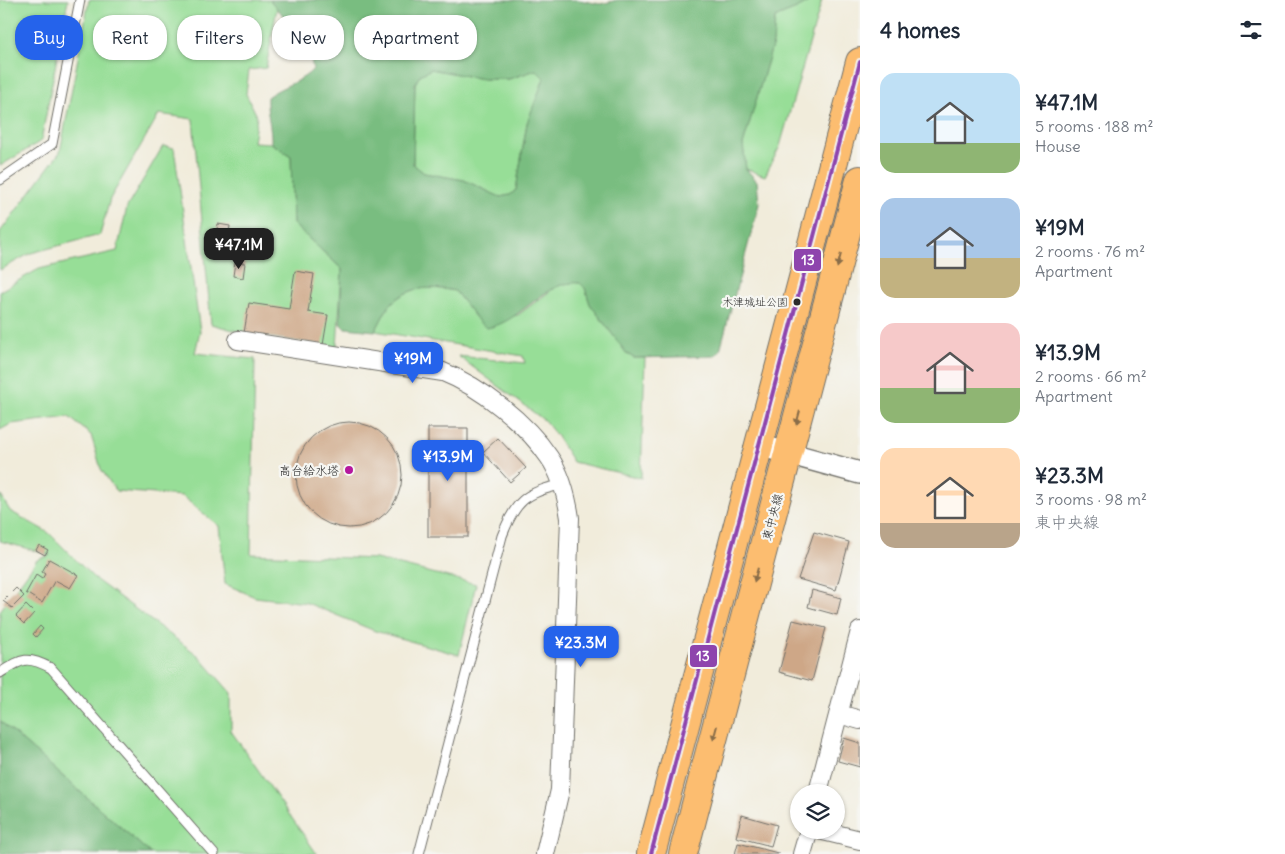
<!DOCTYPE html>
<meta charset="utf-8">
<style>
:root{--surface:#fff;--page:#f6f6f7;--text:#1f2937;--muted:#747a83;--accent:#2563eb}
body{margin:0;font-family:Delius,"Klee One",sans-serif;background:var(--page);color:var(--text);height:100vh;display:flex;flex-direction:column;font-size:19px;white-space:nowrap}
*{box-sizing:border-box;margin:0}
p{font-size:16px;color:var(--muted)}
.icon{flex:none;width:28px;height:28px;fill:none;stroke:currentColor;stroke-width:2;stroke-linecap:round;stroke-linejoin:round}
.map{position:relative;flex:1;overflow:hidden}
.drawer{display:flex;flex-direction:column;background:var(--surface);width:425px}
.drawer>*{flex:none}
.guide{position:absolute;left:15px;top:15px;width:475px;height:45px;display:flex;gap:10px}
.fabs{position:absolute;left:790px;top:784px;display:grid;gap:10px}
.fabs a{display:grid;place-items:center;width:55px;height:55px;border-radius:50%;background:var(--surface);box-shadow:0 1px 4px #0004;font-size:25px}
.price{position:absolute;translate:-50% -42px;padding:0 11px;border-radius:10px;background:var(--accent);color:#fff;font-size:16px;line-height:32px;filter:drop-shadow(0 1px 2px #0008)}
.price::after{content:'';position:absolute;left:50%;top:30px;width:15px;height:11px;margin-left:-8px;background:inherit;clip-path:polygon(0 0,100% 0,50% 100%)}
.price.on{background:#222;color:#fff}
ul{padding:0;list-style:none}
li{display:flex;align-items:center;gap:15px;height:125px;padding:0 20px}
li span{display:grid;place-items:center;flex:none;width:140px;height:100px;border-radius:15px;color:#555}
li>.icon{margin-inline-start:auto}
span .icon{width:60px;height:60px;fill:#fffc;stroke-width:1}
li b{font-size:21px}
h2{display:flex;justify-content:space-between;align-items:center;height:60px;padding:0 20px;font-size:21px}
.tag{padding:0 18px;border-radius:20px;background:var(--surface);box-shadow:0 1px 4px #0004;font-size:18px;line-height:45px}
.tag.on{background:var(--accent);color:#fff}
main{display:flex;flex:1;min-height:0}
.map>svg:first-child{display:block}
.green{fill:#97de97;stroke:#618461}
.forest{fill:#79bd80;stroke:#527456;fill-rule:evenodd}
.building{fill:#cea787}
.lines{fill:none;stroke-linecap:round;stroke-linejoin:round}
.service-casing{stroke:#706f69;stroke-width:11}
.minor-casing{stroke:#706f69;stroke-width:20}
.tertiary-casing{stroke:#706f69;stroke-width:24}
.trunk-casing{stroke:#706f69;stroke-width:30}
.service{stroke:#fff;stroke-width:9}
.minor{stroke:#fff;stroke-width:18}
.tertiary{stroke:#fff;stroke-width:21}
.trunk{stroke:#fcbd6f;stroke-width:28}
.bus-1-casing{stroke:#f6f6f2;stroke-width:8}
.bus-1{stroke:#8e44ad;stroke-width:4}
.oneway{fill:#896d4a}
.bus-dot{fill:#2b2b2b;stroke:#f6f6f2;stroke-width:2}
.poi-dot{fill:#b5179e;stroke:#f6f6f2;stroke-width:2}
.labels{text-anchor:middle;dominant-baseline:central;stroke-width:4.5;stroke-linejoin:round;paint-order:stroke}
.bus-label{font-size:11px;fill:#2b2b2b;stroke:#f6f6f2;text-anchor:end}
.poi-label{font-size:12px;fill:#2b2b2b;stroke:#f6f6f2;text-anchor:end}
.street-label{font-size:12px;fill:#2b2b2b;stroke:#f6f6f2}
.line-badge{stroke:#f6f6f2;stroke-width:2}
.badge-label{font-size:14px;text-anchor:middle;font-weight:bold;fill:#fff}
</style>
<main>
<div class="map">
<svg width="860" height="854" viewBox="0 0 860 854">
<rect width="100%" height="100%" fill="#f6f6f2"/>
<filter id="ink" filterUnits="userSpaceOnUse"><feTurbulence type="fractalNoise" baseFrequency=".02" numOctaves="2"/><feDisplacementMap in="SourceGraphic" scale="10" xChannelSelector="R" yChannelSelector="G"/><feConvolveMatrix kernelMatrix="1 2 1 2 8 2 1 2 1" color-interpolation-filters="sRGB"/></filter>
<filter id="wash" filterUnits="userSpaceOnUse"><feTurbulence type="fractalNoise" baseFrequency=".0096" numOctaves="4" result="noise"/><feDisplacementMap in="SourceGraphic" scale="20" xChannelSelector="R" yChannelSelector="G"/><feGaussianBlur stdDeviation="1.12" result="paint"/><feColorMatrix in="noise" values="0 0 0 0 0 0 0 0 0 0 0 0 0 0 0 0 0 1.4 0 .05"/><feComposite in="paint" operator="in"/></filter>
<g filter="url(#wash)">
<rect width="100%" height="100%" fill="#f1ecdb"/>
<!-- green -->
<path class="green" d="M0,0H68L41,141L0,166Z
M89,0H270L277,8L266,68L249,70L246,94L257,116L253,142L271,143L291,156L293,224L342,269L337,347L244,333L211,324L193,119L159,114L110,199L100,235L31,253L0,270V232L60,152Z
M810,0H822L780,146L765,176L746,169L743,145L773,43L775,18C786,12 802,9 810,0Z
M431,69L483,79H509L536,70L545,78L527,123L516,190L510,195L500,197L464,180L424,173L413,164L415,84L420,75Z
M163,146L174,148L200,331L195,353L255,359L251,554L376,559L476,584L459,655L375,631L307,603L255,597L225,584L219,526L182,496L116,491L101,469L91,435L69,417L11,424L0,430V291L39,269L117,251L127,207Z
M572,282L580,283L585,288L590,304L627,354L634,358H645L641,478L573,462L556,435L545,421L458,356L525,363L523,356L375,331C381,322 386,307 394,301C412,285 434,287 455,291L480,323L518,315L557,286Z
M0,494L10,511L49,533L95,579L199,656L231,693V731L317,854H151L0,721V611L37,560L50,555L0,541Z"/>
<!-- forest -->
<path class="forest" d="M270,0H579L600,4L618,0H810C802,9 786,12 775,18L773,43L743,145L746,169L757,181L759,204L720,350L715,356L634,358L627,354L590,304L585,288L580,283C544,279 522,322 487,328L480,323L455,291C434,287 412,285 394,301C386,307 381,322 375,331L346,328L340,324L342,269L293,224L291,156L271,143C272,127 266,113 267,97C281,86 304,81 313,69L308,45ZM431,69L483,79H509L536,70L544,78L527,123L516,190L510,195L500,197L464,180L424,173L413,164L415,84L420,75Z
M0,721L151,854H0Z"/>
<g id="blocks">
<!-- building -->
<path class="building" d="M218,224L230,226L228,240L215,238Z
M235,262L245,263L243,278L233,276Z
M295,271L314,274L308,312L328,315L323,345L244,333L249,303L289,309Z
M296 475a53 53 0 1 1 106 0a53 53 0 1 1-106 0Z
M428,428H468V537H428Z
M498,438L526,468L510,482L483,452Z
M814,532L849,542L836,590L798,579Z
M39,545L48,550L45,555L36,550Z
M49,559L78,575L70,588L55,580L42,603L26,593L36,575L42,579L45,574L42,572Z
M16,588L24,596L12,608L3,601Z
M812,590L841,598L837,615L808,607Z
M26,605L34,613L24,624L16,616Z
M793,620L826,628L812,681L779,672Z
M40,626L43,629L36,637L33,634Z
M844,738L860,743V767L838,761Z
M742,815L777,825L771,846L736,837Z
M738,843L778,853V854H735Z"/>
</g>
</g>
<g filter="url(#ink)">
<use href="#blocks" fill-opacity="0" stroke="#706f69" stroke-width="1"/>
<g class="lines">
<!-- service casing -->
<g class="service-casing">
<path id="service" d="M0,180L52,144L80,0
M0,673C22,659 26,655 51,668L214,854
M419,854L502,536C515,502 525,492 561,485"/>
</g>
<!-- minor casing -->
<g class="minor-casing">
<path id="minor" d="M238,340L443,372C481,387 526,423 549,457C561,474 567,498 570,518L560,790L545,854
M839,714L860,720
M818,792L860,631
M819,830L860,840
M802,854L809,830"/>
</g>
<!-- tertiary casing -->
<g class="tertiary-casing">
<path id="tertiary" d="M758,445L860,473"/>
</g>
<!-- trunk casing -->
<g class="trunk-casing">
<path id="trunk" d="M651,854L860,62
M683,854L860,180"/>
</g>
<!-- service -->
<use href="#service" class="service"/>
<!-- minor -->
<use href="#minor" class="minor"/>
<!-- tertiary -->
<use href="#tertiary" class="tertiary"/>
<!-- trunk -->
<use href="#trunk" class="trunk"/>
<!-- bus-1 casing -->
<g class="bus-1-casing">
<path id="bus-1" d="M651,854L860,62"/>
</g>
<!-- bus-1 -->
<use href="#bus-1" class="bus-1"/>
</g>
<!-- one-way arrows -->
<defs><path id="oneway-solid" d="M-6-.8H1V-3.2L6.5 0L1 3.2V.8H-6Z" transform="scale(1.25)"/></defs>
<g class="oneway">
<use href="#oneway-solid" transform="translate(839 261) rotate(105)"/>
<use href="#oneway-solid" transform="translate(798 418) rotate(105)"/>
<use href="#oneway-solid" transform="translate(756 575) rotate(105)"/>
<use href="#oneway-solid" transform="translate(715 733) rotate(105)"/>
</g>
</g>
<!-- markers -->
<circle class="bus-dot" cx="797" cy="302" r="4.5"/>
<circle class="poi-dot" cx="349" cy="470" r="5"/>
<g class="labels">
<!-- bus labels -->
<g class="bus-label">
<text x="788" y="302">木津城址公園</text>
</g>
<!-- poi labels -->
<g class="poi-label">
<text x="339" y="470">高台給水塔</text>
</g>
<!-- street labels -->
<g class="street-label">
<text transform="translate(772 517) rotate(-75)">東中央線</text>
</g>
</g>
<g class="line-badge">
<rect x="793" y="248" width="29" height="24" rx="5" fill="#8e44ad"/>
<rect x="689" y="644" width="29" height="24" rx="5" fill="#8e44ad"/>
</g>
<g class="badge-label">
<text x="808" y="265">13</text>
<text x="703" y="661">13</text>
</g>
</svg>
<div class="fabs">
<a><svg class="icon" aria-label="layers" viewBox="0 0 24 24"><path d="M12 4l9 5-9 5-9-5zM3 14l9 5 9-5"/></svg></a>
</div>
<b class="price on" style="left:239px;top:270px">¥47.1M</b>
<b class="price" style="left:413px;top:384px">¥19M</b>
<b class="price" style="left:448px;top:482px">¥13.9M</b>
<b class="price" style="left:581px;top:668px">¥23.3M</b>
<div class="guide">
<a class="tag on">Buy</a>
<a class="tag">Rent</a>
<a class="tag">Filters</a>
<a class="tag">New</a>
<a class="tag">Apartment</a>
</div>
</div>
<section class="drawer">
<h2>4 homes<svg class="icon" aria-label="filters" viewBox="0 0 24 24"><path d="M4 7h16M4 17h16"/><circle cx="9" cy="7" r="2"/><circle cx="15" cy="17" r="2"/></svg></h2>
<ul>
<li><span style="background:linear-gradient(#bfe0f5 70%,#8fb573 0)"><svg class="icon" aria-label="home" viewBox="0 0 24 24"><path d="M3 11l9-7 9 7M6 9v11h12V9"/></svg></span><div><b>¥47.1M</b><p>5 rooms · 188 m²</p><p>House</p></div></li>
<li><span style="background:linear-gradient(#a9c7e8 60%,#c2b280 0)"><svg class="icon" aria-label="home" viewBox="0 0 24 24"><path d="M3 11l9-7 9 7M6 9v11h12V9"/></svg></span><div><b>¥19M</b><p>2 rooms · 76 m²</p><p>Apartment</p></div></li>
<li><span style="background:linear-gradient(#f6c9c9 65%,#8fb573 0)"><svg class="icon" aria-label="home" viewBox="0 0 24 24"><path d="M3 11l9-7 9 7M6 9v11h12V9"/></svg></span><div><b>¥13.9M</b><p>2 rooms · 66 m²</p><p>Apartment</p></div></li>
<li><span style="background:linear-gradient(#ffd9b3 75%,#b9a48a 0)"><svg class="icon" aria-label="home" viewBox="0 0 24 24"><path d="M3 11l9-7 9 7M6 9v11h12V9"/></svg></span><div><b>¥23.3M</b><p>3 rooms · 98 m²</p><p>東中央線</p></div></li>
</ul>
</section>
</main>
